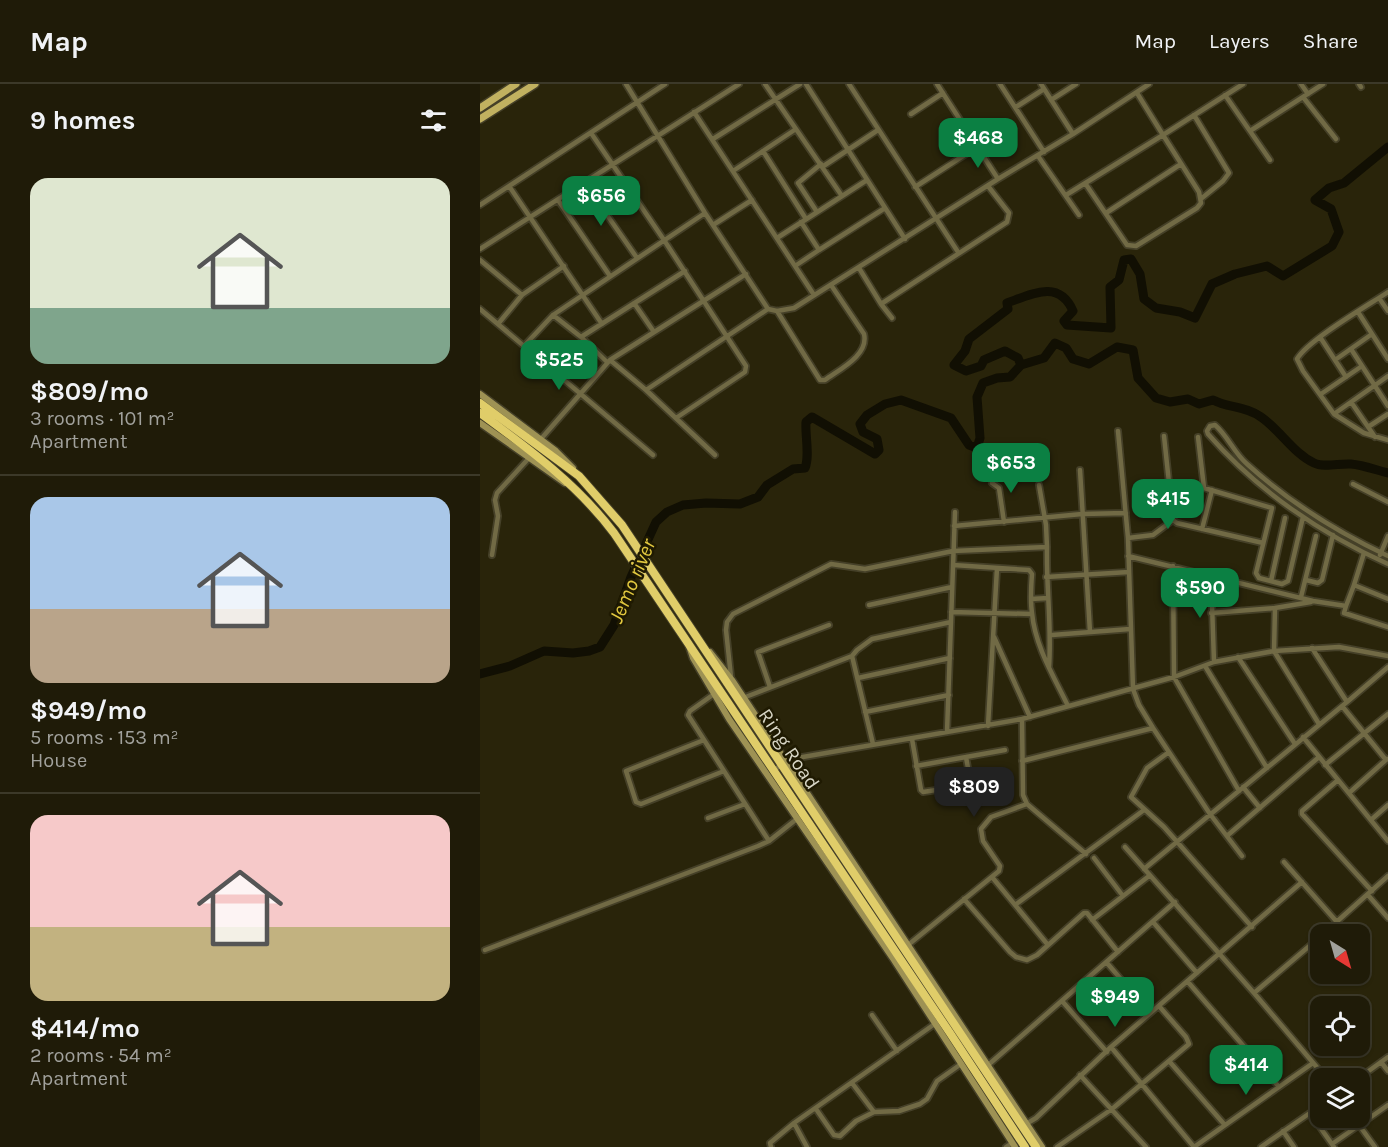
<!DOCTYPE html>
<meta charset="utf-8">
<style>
:root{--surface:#1f1b08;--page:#272412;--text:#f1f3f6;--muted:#a1a19c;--line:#3c3929;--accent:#0b8043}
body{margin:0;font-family:Karla,sans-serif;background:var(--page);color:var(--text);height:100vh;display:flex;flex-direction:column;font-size:22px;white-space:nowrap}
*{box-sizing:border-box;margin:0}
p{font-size:20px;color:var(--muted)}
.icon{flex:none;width:33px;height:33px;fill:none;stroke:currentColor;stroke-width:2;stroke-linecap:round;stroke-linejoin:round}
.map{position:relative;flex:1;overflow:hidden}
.sheet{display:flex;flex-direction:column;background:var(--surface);width:480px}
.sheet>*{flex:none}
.needle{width:39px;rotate:143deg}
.fabs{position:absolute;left:830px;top:840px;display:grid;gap:12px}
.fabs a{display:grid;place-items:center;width:60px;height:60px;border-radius:12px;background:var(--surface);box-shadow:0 2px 4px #0004,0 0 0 2px var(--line);font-size:30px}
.price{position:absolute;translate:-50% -51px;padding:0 14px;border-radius:12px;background:var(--accent);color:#fff;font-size:20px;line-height:39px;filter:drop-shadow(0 2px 3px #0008)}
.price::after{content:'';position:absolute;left:50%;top:36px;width:18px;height:14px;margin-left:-9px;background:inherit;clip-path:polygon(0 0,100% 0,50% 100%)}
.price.on{background:#222;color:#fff}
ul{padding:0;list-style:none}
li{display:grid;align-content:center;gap:12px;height:318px;padding:0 30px}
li+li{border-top:2px solid var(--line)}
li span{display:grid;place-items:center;height:186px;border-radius:18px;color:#555}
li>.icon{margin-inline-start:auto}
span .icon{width:108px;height:108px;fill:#fffc;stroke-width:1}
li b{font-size:26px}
h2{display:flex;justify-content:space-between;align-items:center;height:72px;padding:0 30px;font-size:26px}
header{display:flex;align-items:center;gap:36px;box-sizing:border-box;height:84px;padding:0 30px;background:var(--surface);border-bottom:2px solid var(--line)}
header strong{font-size:28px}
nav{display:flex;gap:33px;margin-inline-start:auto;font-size:21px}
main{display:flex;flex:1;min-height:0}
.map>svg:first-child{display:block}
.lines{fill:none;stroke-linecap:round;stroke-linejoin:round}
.river{stroke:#110f03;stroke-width:9}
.street-casing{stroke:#454028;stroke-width:8}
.secondary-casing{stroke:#454028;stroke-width:9}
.primary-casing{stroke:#454028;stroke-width:10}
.highway-casing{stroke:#454028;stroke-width:10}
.street{stroke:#716a45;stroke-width:4.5}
.secondary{stroke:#9e9254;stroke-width:6}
.primary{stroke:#c1b160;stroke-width:7}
.highway{stroke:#e0cd69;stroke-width:8}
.labels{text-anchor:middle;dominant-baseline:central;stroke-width:5;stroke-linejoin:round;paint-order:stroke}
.street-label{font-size:20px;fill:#d8d6c6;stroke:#1f1a02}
.water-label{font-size:21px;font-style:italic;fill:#e2c83f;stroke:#1f1a02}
</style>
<header>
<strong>Map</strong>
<nav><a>Map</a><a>Layers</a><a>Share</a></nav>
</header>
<main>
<section class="sheet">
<h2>9 homes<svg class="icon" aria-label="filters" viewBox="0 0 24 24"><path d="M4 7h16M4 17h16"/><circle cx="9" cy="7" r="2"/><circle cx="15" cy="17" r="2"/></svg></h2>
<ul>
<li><span style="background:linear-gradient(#dfe7d0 70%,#7fa58c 0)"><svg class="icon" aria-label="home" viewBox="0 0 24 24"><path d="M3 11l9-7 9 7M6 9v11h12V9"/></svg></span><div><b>$809/mo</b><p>3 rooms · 101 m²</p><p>Apartment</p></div></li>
<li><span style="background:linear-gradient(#a9c7e8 60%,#b9a48a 0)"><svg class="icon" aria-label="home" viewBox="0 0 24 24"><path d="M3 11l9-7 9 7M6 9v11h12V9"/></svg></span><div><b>$949/mo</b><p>5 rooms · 153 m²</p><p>House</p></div></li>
<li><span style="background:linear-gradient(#f6c9c9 60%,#c2b280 0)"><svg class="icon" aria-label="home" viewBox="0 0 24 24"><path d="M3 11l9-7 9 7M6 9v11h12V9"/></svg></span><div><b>$414/mo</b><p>2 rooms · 54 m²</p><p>Apartment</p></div></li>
</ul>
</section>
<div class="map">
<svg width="908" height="1063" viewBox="0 0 908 1063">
<rect width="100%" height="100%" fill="#29240a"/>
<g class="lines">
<!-- river -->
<path class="river" d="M541,281L538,274L525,267L504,276L501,282L486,287L474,281L485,267L489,255L528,225L527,219C552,210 579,195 593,227L584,237L587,241L631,244L630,203L639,196L644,176L651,175L660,190L664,215L676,224L700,228L715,234L732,200L755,190L787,182L803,192L852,162L859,148L851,125L835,116L849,104L864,99L908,63
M0,590L30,582L64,567L93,569L109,567L120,563L134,541L151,493L176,438L187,428L203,421L226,419L260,420L278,413L287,401L313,385L325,384C330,372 325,352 326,338L332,333L395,370L399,366L397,355L383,348L380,340L387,331L405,320L421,316L471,334L489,361L497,364L500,354L497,313L503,299L517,294L530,293L541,281L564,274L575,259L586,264L593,275L609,280L637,263L653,266L658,294L676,314L690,318L708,315L719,320L733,316C748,324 766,322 781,333C800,346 813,369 834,379C844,384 860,379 871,380C883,381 896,386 908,389"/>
<!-- street casing -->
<g class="street-casing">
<path id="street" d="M146,0L225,129L288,225L297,227L314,224L518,95L593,50L669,0
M285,0L362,112
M326,0L425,155
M369,0L478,168
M457,0L518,95
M520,0L564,68
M561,0L593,50
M821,0L828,10
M879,0L881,3
M657,9L683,51L763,0
M745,11L790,76
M823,13L856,55
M571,16L596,0
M536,23L564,5
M214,28L334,211
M431,30L463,9
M714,31L749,89L743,97L722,114
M770,47L843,0
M111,49L184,156L266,282L265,288L196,334
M233,55L320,0
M283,67L326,135
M558,72L599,131
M342,83L398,46
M253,87L316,45
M104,98L157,174
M29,102L122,240
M435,103L497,63
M586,111L683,51L719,108L721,119L717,124L656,162L647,161L605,99
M78,116L130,192
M0,121L185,0
M337,128L318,99L341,80
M626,129L701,80
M321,138L339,166L405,124
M233,141L272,116
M297,154L387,96
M0,165L259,0
M0,176L42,211
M315,182L339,166
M379,184L401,220L527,138L529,129L508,102
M908,208C887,222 828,256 817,275L823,287L854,330L884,349L908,356
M899,214L908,227
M154,219L174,248
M401,220L412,234
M0,225L173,371
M297,227L340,296H345C360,285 389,271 384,250L351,201
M878,228L908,275
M73,231L101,253L127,278
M18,240L42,211L84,182
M101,253L205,187
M840,253L866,293
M44,262L73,231L225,129
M871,265L908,322
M130,276L166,306L235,371
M855,276L892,250
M166,306L288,225
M841,310L882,282
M871,318L895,353
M854,330L908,292
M888,343L908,330
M638,347L648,454L653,605L659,621L673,644L730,730L762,772
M684,352L693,436L697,439L783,459
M718,353L724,404
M60,356L130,276L266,190
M600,386L610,548
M512,399L519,404L524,438
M873,400L908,418
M559,401L566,441L567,463
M689,408L724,404L792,424L776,489L779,494L802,500L808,497L823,433
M474,442L602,430L646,429
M722,445L732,406
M648,454L673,451L693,436
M12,471L18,432L15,416L17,409L49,374
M900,471L908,452
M648,472L833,517L866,522L864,529L908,543
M908,472C859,449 808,417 767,380C754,369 748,352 735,341L730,342L727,347L728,350C777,406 841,450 908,480
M473,481L549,486L552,490C551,503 550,516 552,529C555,562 574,593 588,622
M693,482L694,593L759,707
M731,491L734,578
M566,493L649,488
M826,496L838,499L842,496L853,451
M791,497L805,434
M874,501L884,469
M821,513L836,452
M551,515L568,514
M389,521L472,503
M866,522L874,501L908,515
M795,524L831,518
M471,528L552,530
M731,529L795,524L794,567L839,640
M572,551L650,545
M514,553L550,633
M372,572L393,660
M758,573L815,660
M725,582L787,684
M251,593L246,546L247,538L253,530L351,480L385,485L473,467L567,463C566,503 572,543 569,583
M378,594L470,574
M290,603L278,568L349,541
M234,610L210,627L208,631L289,757
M263,614L372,572L377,566L392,555L471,538
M867,618L908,583
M862,622L906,676
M385,628L469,611
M542,635L543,711L547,720L606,770
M508,642L517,484
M467,648L475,428
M823,653L908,757
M432,655L441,706L443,708L509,698
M224,656L146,687L156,718L161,720L244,687
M689,668L667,684L651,713L684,743L772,843
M486,673L491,701
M542,677L673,644
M845,681L908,630
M436,682L525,666
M293,687L305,678L317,674L542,635L694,593L734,578L794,567L859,563L908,572
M858,696L822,727V730L892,807
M763,703L780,724
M869,709L907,675
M228,734L265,720
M892,735L908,721
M748,751L839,673
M645,763L774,909L846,994
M614,774L643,812
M804,778L857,838
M664,785L867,618L832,564
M512,793L568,861
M888,811L908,834
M484,815L530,868L536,873L547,876L557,871L604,829H607L638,868
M535,821L664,726
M612,836L669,792
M673,838L717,889
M843,850L908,792
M428,861L519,787L520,782L503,757L501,745L511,733L547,720
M5,866L278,762L289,757L318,734
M627,879L670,929
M708,898L799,1003
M774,909L840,853
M582,917L627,968
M392,931L417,967
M631,963L714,1063
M689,977L744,1040
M901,978L908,987
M507,982L695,818
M600,991L666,1063
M879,994L908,973
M372,999L394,1028
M336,1025L354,1051L360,1052L376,1037L394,1028L419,1027L440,1020L447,1015L457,997L481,980
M830,1029L854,1063
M314,1039L327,1063
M546,1040L556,1034L631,963L822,798
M879,1041L895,1063
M803,1047L814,1063
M852,1060L908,1021
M291,1063L290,1059L314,1039L456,939
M526,1063L532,1059
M577,1063L632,1025L709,960L706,953L679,922
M714,1063L833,979
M781,1063L840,1022"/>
</g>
<!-- secondary casing -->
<g class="secondary-casing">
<path id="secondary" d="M0,310L76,367L93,384
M0,339L85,399
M209,562L213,574L249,635L414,876L535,1063
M230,568L252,596L562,1063"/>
</g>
<!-- primary casing -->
<g class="primary-casing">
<path id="primary" d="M0,24L36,0
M0,35L55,0"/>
</g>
<!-- highway casing -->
<g class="highway-casing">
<path id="highway" d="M0,319L99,392L142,441L556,1063
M0,329C49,365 97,400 134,449L470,949L545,1063"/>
</g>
<!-- street -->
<use href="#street" class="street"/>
<!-- secondary -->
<use href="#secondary" class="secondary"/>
<!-- primary -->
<use href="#primary" class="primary"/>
<!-- highway -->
<use href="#highway" class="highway"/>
</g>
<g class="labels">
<!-- street labels -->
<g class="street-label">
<text transform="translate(309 665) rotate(56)">Ring Road</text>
</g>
<!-- water labels -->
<g class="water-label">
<text transform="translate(152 497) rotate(-67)">Jemo river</text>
</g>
</g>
</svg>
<div class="fabs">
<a><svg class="needle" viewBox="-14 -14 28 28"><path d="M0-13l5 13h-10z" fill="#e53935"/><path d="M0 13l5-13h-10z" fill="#a1a19c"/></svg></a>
<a><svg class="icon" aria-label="locate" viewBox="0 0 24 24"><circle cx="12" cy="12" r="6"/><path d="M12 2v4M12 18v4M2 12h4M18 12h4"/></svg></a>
<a><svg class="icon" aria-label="layers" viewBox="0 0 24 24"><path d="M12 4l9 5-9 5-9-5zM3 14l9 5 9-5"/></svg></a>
</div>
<b class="price" style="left:498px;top:85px">$468</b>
<b class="price" style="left:121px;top:143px">$656</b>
<b class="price" style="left:79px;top:307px">$525</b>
<b class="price" style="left:531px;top:410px">$653</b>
<b class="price" style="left:688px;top:446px">$415</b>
<b class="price" style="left:720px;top:535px">$590</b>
<b class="price on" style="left:494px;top:734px">$809</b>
<b class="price" style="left:635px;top:944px">$949</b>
<b class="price" style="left:766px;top:1012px">$414</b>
</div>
</main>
